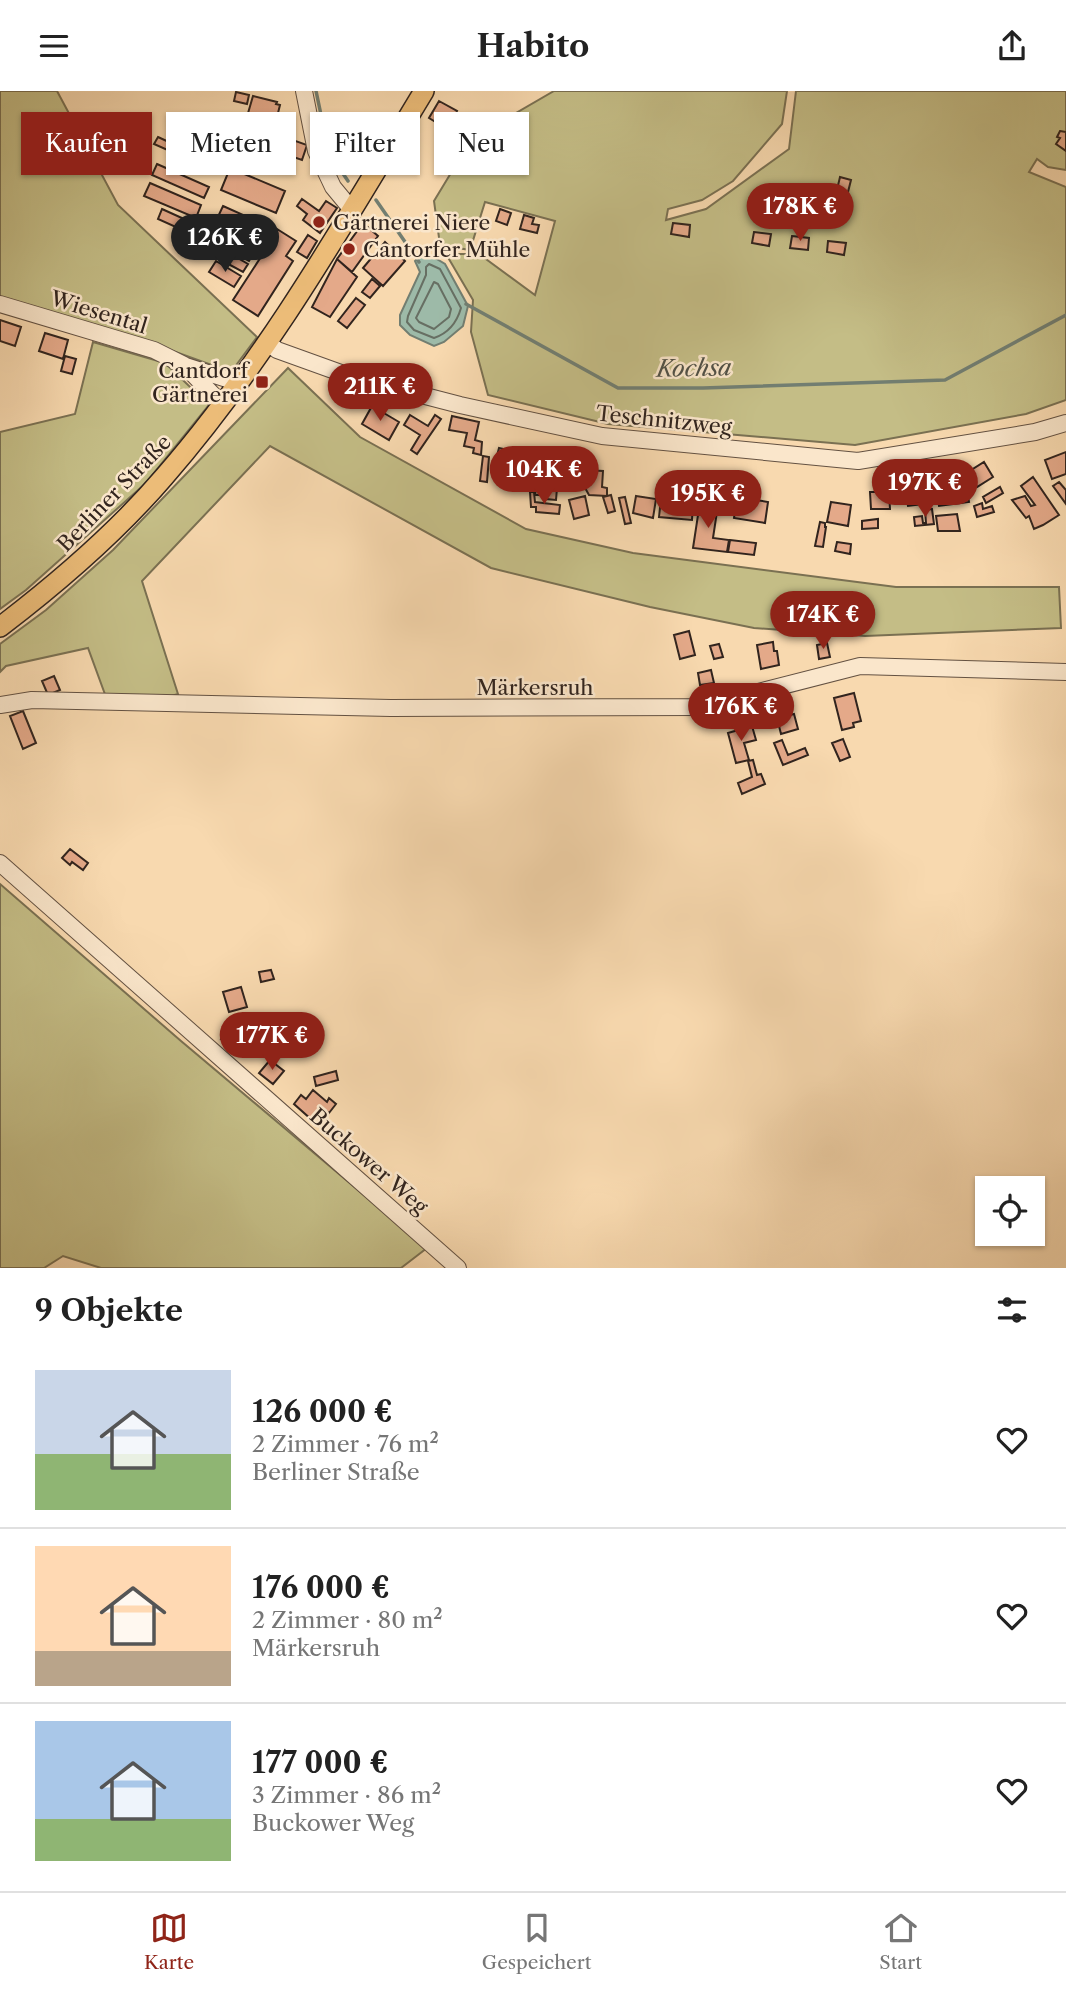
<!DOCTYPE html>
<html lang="de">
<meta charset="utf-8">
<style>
:root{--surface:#fff;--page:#f6f6f6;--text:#222;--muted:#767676;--line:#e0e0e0;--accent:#8f2418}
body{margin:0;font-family:"Libre Caslon Text",serif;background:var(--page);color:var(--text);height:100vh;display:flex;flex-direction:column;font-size:26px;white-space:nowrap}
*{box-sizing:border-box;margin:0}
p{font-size:23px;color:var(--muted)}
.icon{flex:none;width:38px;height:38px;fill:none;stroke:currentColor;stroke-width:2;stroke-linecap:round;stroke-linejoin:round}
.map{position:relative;height:1177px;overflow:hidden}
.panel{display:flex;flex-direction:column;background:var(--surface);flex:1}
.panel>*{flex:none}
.banner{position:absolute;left:21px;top:21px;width:700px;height:63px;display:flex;gap:14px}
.controls{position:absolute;left:975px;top:1085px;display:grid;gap:14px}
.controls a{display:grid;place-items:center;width:70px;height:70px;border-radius:0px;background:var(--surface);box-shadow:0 2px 5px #0004;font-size:35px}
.price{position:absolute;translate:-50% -60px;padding:0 16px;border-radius:24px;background:var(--accent);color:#fff;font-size:23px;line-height:46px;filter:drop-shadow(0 2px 4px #0008)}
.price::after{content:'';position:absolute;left:50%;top:42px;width:21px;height:16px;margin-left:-10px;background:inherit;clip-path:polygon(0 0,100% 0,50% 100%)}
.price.on{background:#222;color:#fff}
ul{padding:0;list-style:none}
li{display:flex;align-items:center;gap:21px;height:175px;padding:0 35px}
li+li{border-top:2px solid var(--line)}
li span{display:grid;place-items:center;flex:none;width:196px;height:140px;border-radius:0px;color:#555}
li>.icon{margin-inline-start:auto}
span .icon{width:84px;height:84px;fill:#fffc;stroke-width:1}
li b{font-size:30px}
h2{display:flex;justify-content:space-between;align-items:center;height:84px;padding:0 35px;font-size:30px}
.chip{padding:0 24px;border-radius:0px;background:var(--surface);box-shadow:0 2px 5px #0004;font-size:24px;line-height:63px}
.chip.on{background:var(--accent);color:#fff}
header{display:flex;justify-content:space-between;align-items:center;height:91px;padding:0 35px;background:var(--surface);font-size:32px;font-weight:700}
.tabs{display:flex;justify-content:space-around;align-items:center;height:98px;border-top:2px solid var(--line);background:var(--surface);font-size:19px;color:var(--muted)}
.tabs a{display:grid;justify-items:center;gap:4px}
.tabs .on{color:var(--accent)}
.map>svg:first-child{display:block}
.green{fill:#c4bd86;stroke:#7a7052;stroke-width:2}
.water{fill:#9dbaa8;stroke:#727e71;stroke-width:2}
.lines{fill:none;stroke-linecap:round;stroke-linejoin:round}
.shore{stroke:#676f63;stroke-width:2}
.stream{stroke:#727e71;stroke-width:3.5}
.building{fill:#e4a989;stroke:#31241e;stroke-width:2}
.minor-casing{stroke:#635142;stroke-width:18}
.major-casing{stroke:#31241e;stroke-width:22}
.minor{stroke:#fae6cb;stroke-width:16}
.major{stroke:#ecbc78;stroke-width:19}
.poi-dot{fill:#8f2418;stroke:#fae6cb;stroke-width:2.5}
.labels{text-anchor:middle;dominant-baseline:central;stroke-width:5;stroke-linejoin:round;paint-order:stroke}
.poi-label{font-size:21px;fill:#31241e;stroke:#fae6cb;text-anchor:start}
.street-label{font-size:21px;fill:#31241e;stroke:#fae6cb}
.water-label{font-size:23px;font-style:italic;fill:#515147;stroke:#fae6cb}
</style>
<header><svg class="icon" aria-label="menu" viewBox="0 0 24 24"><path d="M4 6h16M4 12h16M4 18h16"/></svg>Habito<svg class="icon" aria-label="share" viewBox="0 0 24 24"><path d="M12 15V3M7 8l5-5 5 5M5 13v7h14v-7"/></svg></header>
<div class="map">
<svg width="1066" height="1177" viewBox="0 0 1066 1177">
<rect width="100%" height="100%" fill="#f8d9af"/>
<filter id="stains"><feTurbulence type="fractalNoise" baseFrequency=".00286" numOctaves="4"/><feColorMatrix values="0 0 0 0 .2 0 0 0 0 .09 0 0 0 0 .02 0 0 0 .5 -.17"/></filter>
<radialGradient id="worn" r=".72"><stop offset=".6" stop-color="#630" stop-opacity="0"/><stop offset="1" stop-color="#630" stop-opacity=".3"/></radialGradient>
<!-- green -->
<path class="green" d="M0,0H57L118,114L257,246L231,281L159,255L0,212Z
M554,0H787L782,33L733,90L702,109L668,118L666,129L706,118L789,58L796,0H1066V79L1048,76L1037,68L1029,81L1066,96V309L1026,323L855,354L608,333L488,304L471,241L473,209L446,163H479L535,204L555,130L485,111L470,159L440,154L434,110L460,67L490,37Z
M93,251L165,272L209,314L146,392L26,499L0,518V341L75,323Z
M288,277L360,346L526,438L633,462L896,496H1059L1061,537L865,545L754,537L650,516L491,477L270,355L142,490L178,603L165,607L106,606L88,557L6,575L0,581V553L46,519L113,459Z
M0,793L181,950L427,1157L401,1177H101L63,1165L44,1177H0Z"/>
<!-- water -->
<path class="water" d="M421,165L435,167L445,173L468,215L463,235L444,251L434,255L410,244L400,234V224L420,181L415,170Z"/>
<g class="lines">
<!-- shore -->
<path class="shore" d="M429,173L440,178L461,217C457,231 449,242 434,247L414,239L407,231L408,225L426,184V176Z
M434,191L438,193L451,218L449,226L434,238L419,231L416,227Z"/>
<!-- stream -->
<path class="stream" d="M316,0L329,62L348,90
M376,109L419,171
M466,213L618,297H703L945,289L1066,224"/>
</g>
<!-- building -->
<path class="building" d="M236,1L249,4L247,13L234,10Z
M253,5L277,11L276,13L280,14L277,26L273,25L269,42L244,36Z
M439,10L457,20L447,38L429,27Z
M275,34L287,38L284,46L307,54L302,69L267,57Z
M1060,40L1066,41V60L1056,53L1060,47L1057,46Z
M158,46L184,58L181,65L154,53Z
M209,47L232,55L225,74L202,65Z
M253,56L254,66L242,68L241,57Z
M157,73L209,96L204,107L152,84Z
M230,77L285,100L276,122L221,99Z
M840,86L851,89L847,105L836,103Z
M150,92L201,114L196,127L144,105Z
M302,108L319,120L326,110L337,117L320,142L303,129L307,123L297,115Z
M223,115L270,136L262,154L239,143V141L231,137L222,157L210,152L219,131L216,130Z
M162,118L193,132L189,142L158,128Z
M500,118L511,122L507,134L496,130Z
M524,124L534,127L532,133L539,134L537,142L520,138Z
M363,132L378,145L352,181L337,168Z
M673,132L690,134L689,146L671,143Z
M277,138L296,150L286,165L293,170L258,225L233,209L268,155L267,153Z
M754,141L771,143L769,155L752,152Z
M308,144L317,150L307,167L297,161Z
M792,145L809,147L808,159L790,157Z
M231,146L255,160L249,170L225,157Z
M828,150L846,152L844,164L827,161Z
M385,151L405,170L383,195L363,177Z
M224,159L248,173L243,181L219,168Z
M337,168L357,186L330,226L312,216Z
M216,170L241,185L234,196L209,181Z
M372,188L380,195L370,207L362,201Z
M356,207L365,214L347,237L338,230Z
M0,229L21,236L15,255L0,250Z
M45,242L68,249L63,268L39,260Z
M65,265L76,268L72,283L61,280Z
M372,315L399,331L389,349L362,333Z
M410,324L428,335L435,324L441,328L417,363L411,359L420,344L404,334Z
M452,325L479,331L475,349L482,351L481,364L473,362L474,357L464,355L467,342L449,339Z
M499,357L525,363L522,374L517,372L516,379L495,373Z
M1066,361V383L1052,388L1045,369Z
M483,365L489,366L487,391L480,390Z
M984,371L993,386L977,396L968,381Z
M585,379L603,380L602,396L607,397V405L589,404L584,395Z
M537,384L558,385L556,409L546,408V404H535Z
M1033,386L1059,424L1043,434L1034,438L1029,425L1026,427L1012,409L1025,405L1031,415L1035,414L1021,395Z
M1059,391L1066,399V413L1053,395Z
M953,393L955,402L967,400L969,411L939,415L936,395Z
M930,395L932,412L908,415L905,399Z
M1000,396L1003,402L986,412L983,406Z
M530,401H534L535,411L560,414L559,423L536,421V416H531Z
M870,401H889L890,418H871Z
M611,404L615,420L608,422L603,406Z
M585,405L589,424L574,428L569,409Z
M636,405L656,408L653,427L633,422Z
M625,406L631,432L625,433L619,407Z
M737,406L768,411L765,432L734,427Z
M661,408L693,411L692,429L659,426Z
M700,411L718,414L713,447L729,449L727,461L693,457Z
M831,411L851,414L848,435L827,431Z
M982,412L983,418L992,415L994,421L977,426L974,415Z
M932,418L934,433L915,435L914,426L922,425L923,432H926L925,419Z
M957,423L960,440H938L936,425Z
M878,428V437L862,438V430Z
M820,431L825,432V436H826L823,456L815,455Z
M730,449L756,452L754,464L728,461Z
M837,451L851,453L850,463L835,460Z
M689,540L695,564L680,568L674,544Z
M773,551L774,560H777L779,574L761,578L757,554Z
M827,552L830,566L819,568L817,554Z
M719,553L723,566L714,568L710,555Z
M711,579L714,592L700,594L698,582Z
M54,585L60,599L48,604L42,590Z
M854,602L861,630L853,632L854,636L842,639L834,607Z
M23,620L36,652L23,658L10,625Z
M794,623L798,638L781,643L777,627Z
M752,635L756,649L744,652L749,669L736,672L728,642Z
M843,648L850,666L840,670L832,652Z
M782,649L788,664L805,657L808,664L783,674L774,652Z
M753,669L757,684L761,683L765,693L742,703L738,692L752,686L748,670Z
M70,758L88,772L83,779L72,771L70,774L62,767Z
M271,879L274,888L261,891L259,881Z
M241,896L247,916L229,921L223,901Z
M230,936L238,942L242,937L249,942L235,959L221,948Z
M270,969L284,980L273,993L259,982Z
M336,980L338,989L316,995L314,986Z
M313,999L327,1011L329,1007L336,1013L329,1022L322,1017L312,1029L294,1013L301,1004L306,1008Z"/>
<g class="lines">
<!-- minor casing -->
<g class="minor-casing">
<path id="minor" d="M304,0L316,60L333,96L352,119
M0,213L154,259L184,274L222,313
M267,251L277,259L352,286L460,314L602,345L858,370L1035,341L1066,332
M186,275L239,292
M0,614L32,609L391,617L700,616L860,575L1066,581
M0,772L458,1177"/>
</g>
<!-- major casing -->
<g class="major-casing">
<path id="major" d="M0,536C59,491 116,442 164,386C266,269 344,132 424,0"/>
</g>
<!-- minor -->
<use href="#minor" class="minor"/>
<!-- major -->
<use href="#major" class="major"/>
</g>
<!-- markers -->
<g class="poi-dot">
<circle cx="319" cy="131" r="7"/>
<circle cx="349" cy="158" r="7"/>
<rect x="255" y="284" width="14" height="14" rx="3.5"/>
</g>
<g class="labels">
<!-- poi labels -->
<g class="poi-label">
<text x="333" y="131">Gärtnerei Niere</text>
<text x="363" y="158">Cantorfer Mühle</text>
<text x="248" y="279" text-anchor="end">Cantdorf<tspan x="248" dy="24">Gärtnerei</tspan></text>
</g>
<!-- street labels -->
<g class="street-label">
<text transform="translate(99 221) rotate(17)">Wiesental</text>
<text transform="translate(664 329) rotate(6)">Teschnitzweg</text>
<text transform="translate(114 402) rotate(-46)">Berliner Straße</text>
<text x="535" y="596">Märkersruh</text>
<text transform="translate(369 1070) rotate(41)">Buckower Weg</text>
</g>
<!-- water labels -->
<g class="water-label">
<text transform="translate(694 277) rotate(-1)">Kochsa</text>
</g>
</g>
<rect width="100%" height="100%" filter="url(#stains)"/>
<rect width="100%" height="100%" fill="url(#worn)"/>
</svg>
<div class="controls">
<a><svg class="icon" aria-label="locate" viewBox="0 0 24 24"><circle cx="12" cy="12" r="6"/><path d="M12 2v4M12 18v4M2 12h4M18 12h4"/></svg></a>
</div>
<b class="price" style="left:800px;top:152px">178K €</b>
<b class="price on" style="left:225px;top:183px">126K €</b>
<b class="price" style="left:380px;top:332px">211K €</b>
<b class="price" style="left:544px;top:415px">104K €</b>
<b class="price" style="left:925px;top:428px">197K €</b>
<b class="price" style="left:708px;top:439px">195K €</b>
<b class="price" style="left:823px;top:560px">174K €</b>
<b class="price" style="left:741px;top:652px">176K €</b>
<b class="price" style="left:272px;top:981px">177K €</b>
<div class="banner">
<a class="chip on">Kaufen</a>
<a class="chip">Mieten</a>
<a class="chip">Filter</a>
<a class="chip">Neu</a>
</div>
</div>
<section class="panel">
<h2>9 Objekte<svg class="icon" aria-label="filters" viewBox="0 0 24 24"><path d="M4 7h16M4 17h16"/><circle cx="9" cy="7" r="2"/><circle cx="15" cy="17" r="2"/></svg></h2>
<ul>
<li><span style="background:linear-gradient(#c9d6e8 60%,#8fb573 0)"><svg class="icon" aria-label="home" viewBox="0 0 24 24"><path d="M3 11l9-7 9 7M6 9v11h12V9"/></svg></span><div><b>126 000 €</b><p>2 Zimmer · 76 m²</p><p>Berliner Straße</p></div><svg class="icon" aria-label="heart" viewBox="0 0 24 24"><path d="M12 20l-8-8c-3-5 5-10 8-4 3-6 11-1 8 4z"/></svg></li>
<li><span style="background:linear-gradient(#ffd9b3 75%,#b9a48a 0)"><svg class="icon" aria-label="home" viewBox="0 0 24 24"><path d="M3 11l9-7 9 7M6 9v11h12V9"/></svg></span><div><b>176 000 €</b><p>2 Zimmer · 80 m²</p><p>Märkersruh</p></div><svg class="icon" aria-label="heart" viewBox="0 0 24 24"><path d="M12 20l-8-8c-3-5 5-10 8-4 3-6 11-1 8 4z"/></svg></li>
<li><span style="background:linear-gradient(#a9c7e8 70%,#8fb573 0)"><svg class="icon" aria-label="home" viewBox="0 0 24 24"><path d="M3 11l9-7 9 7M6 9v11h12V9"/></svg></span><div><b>177 000 €</b><p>3 Zimmer · 86 m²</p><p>Buckower Weg</p></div><svg class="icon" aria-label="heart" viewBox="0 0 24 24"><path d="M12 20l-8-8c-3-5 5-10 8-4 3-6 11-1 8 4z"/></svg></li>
</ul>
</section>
<nav class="tabs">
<a class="on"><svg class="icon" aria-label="map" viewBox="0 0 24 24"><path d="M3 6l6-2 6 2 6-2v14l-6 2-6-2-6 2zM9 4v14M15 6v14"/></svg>Karte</a>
<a><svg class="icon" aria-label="saved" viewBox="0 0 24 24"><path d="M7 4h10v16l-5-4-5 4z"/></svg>Gespeichert</a>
<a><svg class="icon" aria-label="home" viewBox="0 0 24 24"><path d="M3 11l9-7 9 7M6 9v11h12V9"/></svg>Start</a>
</nav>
